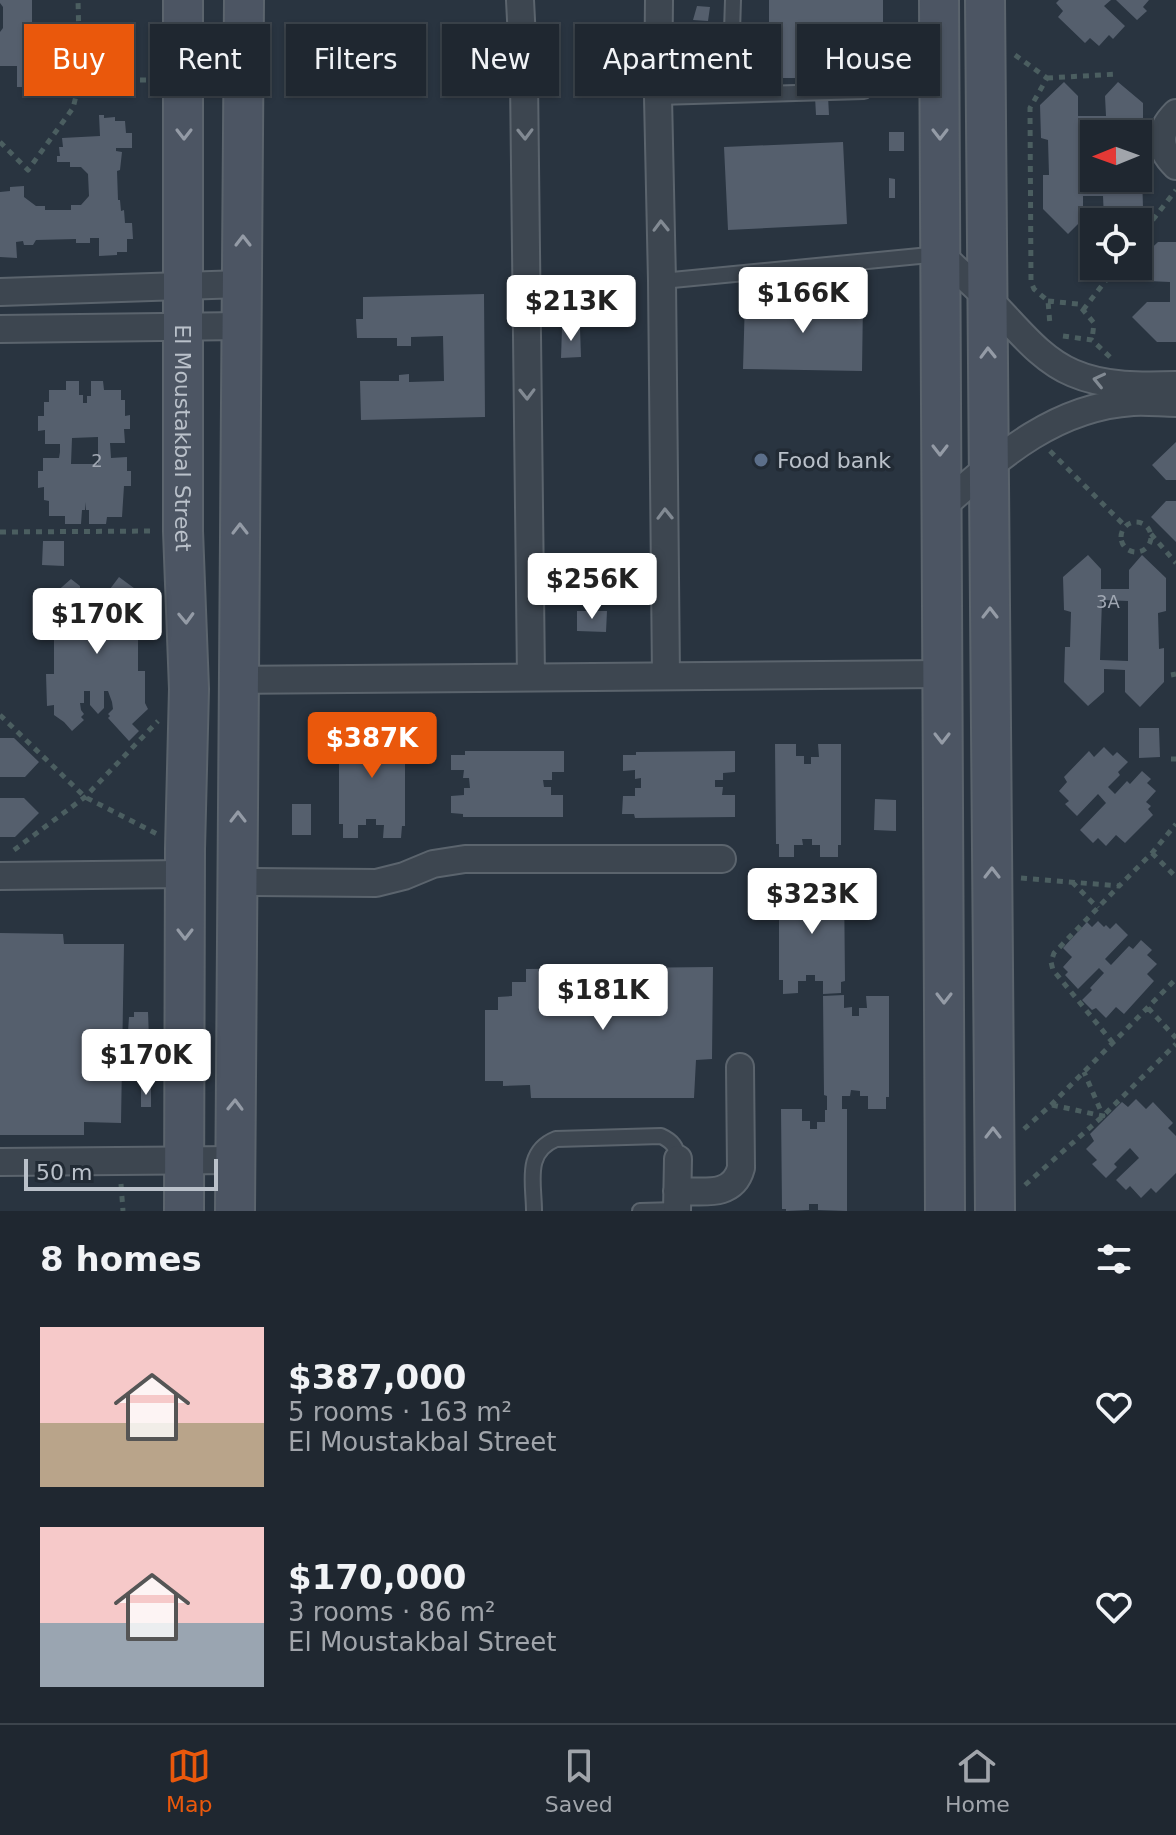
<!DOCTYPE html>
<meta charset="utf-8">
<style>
:root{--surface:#1f2730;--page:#272f38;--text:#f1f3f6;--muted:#a1a5ab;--line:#3c444c;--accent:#ea580c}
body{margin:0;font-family:"DejaVu Sans",sans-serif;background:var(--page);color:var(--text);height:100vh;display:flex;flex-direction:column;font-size:30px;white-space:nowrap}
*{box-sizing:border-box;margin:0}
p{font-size:26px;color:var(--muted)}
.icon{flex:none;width:44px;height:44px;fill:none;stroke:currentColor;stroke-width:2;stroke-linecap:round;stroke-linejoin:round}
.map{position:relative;height:1211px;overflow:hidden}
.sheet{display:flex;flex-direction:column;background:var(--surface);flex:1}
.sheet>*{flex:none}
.banner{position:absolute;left:24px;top:24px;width:1128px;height:72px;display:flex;gap:16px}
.needle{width:52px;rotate:269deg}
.controls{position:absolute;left:1080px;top:120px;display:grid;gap:16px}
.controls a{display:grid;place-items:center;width:72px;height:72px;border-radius:0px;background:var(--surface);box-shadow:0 2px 6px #0004,0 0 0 2px var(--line);font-size:40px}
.scale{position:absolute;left:24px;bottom:20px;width:194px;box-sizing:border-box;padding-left:8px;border:4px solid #bac1ca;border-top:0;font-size:22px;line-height:28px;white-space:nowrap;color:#bac1ca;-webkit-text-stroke:6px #222b35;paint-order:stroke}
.price{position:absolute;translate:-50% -68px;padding:0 18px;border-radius:8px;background:#fff;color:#222;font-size:26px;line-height:52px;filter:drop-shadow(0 2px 4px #0008)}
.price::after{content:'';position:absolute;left:50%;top:48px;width:24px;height:18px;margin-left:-12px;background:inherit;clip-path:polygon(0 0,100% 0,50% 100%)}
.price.current{background:var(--accent);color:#fff}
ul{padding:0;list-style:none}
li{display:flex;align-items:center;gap:24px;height:200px;padding:0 40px}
li span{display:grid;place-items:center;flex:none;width:224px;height:160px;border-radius:0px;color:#555}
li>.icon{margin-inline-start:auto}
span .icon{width:96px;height:96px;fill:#fffc;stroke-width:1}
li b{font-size:34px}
h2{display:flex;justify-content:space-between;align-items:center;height:96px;padding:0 40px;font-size:34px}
.chip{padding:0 28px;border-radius:0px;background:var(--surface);box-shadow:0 2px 6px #0004,0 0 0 2px var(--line);font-size:28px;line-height:72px}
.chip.current{background:var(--accent);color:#fff}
.tabs{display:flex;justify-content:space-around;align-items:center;height:112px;border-top:2px solid var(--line);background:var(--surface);font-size:22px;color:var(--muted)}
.tabs a{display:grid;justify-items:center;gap:4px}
.tabs .current{color:var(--accent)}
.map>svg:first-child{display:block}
.building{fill:#555f6d;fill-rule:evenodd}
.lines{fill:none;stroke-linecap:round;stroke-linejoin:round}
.lane-casing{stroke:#5b646d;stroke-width:18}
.street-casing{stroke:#5b646d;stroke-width:30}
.secondary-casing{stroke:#5b646d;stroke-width:42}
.path{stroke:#4b5e60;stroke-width:5;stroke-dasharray:6 6;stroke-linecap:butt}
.lane{stroke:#3d4650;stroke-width:14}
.street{stroke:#3d4650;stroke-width:26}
.secondary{stroke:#4c5563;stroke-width:38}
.oneway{stroke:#949ba6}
.oneway2{stroke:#828a93}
.service-dot{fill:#5c6f8a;stroke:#222b35;stroke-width:3}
.labels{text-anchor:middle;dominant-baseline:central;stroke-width:7;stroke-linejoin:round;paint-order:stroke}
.number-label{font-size:18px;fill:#a1a8b3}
.street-label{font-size:22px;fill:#bac1ca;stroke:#222b35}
.poi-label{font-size:22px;fill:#bac1ca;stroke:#222b35;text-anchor:start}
</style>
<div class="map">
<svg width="1176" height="1211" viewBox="0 0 1176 1211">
<rect width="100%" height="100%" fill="#293440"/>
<!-- building -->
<path class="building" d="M0,0H32V30L35,31L38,49L33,51V53H48L49,67L43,68V80H33V84H22V87H17V66H0V32L3,28V7L0,3Z
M769,0H883V51H846V78H769Z
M1059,0H1111L1104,6L1125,26L1113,39L1109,35L1099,46L1090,38L1085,43L1058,17L1063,11L1056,3Z
M1116,0H1149L1143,7L1147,11L1137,20Z
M697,6L710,7L708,21L693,20Z
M884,32L904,33V65L884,64Z
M583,39L614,40L613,59H583Z
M709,44V64H692L693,46Z
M1064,82L1078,96V116H1106L1105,96L1118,82L1143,103V137L1138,139V134H1105V128H1079V187H1107V178H1138V174H1142L1143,208L1130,222H1107L1104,219L1103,196H1083V219L1068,234L1043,209V175H1049L1048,140L1041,138L1040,105Z
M828,96L829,115H816L815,97Z
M99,115H104V118L115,117V121H125L126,133H132V148H116V151L122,152L120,170L117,171L118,200H120L121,211L124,210L125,223H132L133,239H127V252H117V255L99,256V238H90V243H76V239L36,240L33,245H24L23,241L16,242L17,258L0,257V192L10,191V187L24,186V197L36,206H45V210H71V205H81L89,196L88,174L81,167H70V162H57V156H60L59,147H63L62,138L100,136Z
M889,132H904V151H889Z
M843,142L847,224L728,230L724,147Z
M889,178L895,179V198H889Z
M1158,242H1176V342H1157L1132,317L1147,302H1170V282L1147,281L1133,266H1138V261Z
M484,294L485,417L361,420L360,381H399V375L409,374V382L444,381L443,336L411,337V346H397V338H357L356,319H363V297Z
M745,299L863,301L862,371L743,369Z
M580,327L581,357L561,358L562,328Z
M66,381H79V395H83V403H87V396H91V381H103L104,390H121V400H125V416L130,415V429H124L125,443H110L111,458L127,457V471H131V486H124L122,517H107L106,524H89V510H86V502L85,510H82L81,524H65V516H49V501L44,500V487L38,488V471H43V458H59L60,452V444H45V430L38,431V416H44V402H49V390H66ZM98,437V464H71L72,438Z
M1176,442V480H1166L1152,465Z
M1166,501H1176V542L1151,517Z
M43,541H64V566L42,565Z
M1088,555L1101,569V589H1129V570L1142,555L1166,578V611L1158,613L1159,649L1164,648V682L1140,707L1125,692V670L1104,669V692L1088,706L1064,682L1065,647H1070L1071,612L1064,610L1063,577ZM1102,600L1128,601V661L1100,660Z
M119,577L138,591V601H144V633L138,634V671H145V703L148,709L132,724L139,731L129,741L108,718L110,716L108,714L113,709L112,702L108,691H104V708L98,714L90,705V691H84V703H80L81,710L84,714L81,717L84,720L72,731L64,722L54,715V705L47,706L46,674H54V636L47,635V604H54V594L71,579L80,586V605L84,607V616H89V603L96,595L103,602V615H108V605L111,602L112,596L107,593Z
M577,611H607L606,632L577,631Z
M339,724H360V737H368V745H375V737H383L382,725H405V826H402L401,838H383L384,825H376V819H366V825H358V838H343V824H339Z
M1139,728H1159L1160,757L1139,758Z
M0,738H14L39,762L25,777H0Z
M775,744H796V756H804V764H811V757H819L818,744H841V845H838V857H820V845H812V839H802L803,845H794V857H779V844H776Z
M1104,747L1113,756L1117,752L1128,762L1118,772L1120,775L1108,787L1115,794L1127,781L1130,784L1142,771L1151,779L1147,783L1156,791L1146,802L1151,806L1148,809L1153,815L1125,843L1116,835L1106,846L1098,838L1093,843L1080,830L1106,803L1098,794L1077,816L1065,804L1069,801L1059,791L1067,782L1064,777L1089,751L1094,757Z
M465,751H564V772H552V780H543L544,787H551V795H563V817H463V814L451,813V796L464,795V788H470L469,778H463L464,770H451V755H465Z
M735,751V772L723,773V780H715V787H723L722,795H735V817L635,818L634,814H622L623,796H635V788H641V778L635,779V770L623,771V755H636V752Z
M0,798H24L39,813L15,837H0Z
M875,799L896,800V831L874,830Z
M292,804H311V835H292Z
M779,880H799L800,892H807V900H814V893H822V880H844L845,981L841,982V993L823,994V981H815V975H806V981H798V993L783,994V980H779Z
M1098,921L1104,927L1106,925L1110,929L1116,923L1128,935L1105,959L1111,965L1129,946L1133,949L1141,940L1152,950L1147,955L1157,964L1147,974L1154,981L1124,1014L1116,1007L1106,1018L1096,1008L1092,1010L1082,1000L1092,990L1090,988L1104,973L1099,968L1078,989L1065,975L1068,972L1063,967L1072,957L1063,948L1087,922L1092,927Z
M0,933L63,934L64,944H124L121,1123L84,1122V1135H0Z
M713,967L712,1059L696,1060L694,1098H531L530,1085L503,1086V1081H485V1010H498V997L512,996V982H526V969Z
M844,995V1008L852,1007V1016H859V1008H867L866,996H889V1097H886V1109H868V1096H860V1091L851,1090L850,1096H842V1109H847V1211L818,1210V1204H809V1210L786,1211V1209H782L781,1109H802V1121H810V1129H817V1122H825V1110H827V1096L824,1095L823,996Z
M134,1012H148L149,1039H133V1032H128L129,1017H134Z
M151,1086V1107H141V1087Z
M1136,1099L1146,1109L1153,1102L1173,1123L1168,1128L1176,1136V1173L1156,1193L1151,1188L1141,1198L1130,1186L1126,1190L1116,1180L1139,1158L1130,1148L1114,1164L1117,1167L1106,1178L1092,1164L1097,1160L1086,1149L1094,1141L1090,1134L1122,1102L1128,1107Z"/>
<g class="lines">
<!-- lane casing -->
<g class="lane-casing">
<path id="lane" d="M657,39L732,36
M731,63L733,0
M658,97L864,91
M662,281L940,254
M534,1211C534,1183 524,1152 556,1139L661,1136C672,1141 677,1147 678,1159
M640,1211L677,1210"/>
</g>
<!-- street casing -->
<g class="street-casing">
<path id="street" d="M520,0L524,79L531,677
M659,0L658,97L662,281L666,676
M1176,113C1158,131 1157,148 1176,166
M940,254C955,268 971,282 985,296C1013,322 1037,358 1073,373C1105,387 1142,386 1176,385
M0,292L242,284
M0,329L242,326
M941,508C998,458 1053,407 1133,402C1147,401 1162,403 1176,403
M239,680L942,674
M0,876L186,874
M238,882L376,883L404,876L433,864L465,859H722
M0,1162L235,1160
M677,1191C703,1191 733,1198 741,1168L740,1067
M677,1211L678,1159"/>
</g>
<!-- secondary casing -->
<g class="secondary-casing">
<g id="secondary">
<path id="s1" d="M183,0V531L189,689L185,849L184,1211"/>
<path d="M939,0L945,1211"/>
<path d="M985,0L995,1211"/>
<path d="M235,1211L244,0"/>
</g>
</g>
<!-- path -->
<path class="path" d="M1015,55L1047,78L1030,108L1031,282L1034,289L1048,301L1050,325
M1047,78L1118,74
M80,80H155
M0,142L28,170L73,108L80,80L78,0
M1138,239L1176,190
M1048,301L1078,304L1094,323L1092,340
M1083,310L1117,266
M1063,336L1092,340L1110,357
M1050,451L1125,526
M1121 537a15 15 0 1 1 30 0a15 15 0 1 1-30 0Z
M0,532L155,531
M1151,534L1176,563
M1171,675L1176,674
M0,715L85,797L157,834
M1171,759H1176
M14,850L85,797L158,721
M1152,853L1176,877
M1021,878L1119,886L1152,853L1176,824
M1072,882L1098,908
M1148,1008L1176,1038
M1113,1043L1053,970L1051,962L1054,953L1119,886
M1052,1105L1103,1116L1084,1072
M1024,1129L1051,1105L1176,979
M121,1184L123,1211
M1025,1185L1103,1116L1176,1044"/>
<!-- lane -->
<use href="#lane" class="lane"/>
<!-- street -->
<use href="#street" class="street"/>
<!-- secondary -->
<use href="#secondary" class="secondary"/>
</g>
<!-- one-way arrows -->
<defs><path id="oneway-chevron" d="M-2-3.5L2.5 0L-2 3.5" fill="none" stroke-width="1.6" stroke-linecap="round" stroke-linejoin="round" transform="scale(2)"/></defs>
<g class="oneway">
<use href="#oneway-chevron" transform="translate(184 134) rotate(90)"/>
<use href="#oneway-chevron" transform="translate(940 134) rotate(90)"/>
<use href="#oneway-chevron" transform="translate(243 241) rotate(-90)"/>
<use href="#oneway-chevron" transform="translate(988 353) rotate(-91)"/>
<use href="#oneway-chevron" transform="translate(940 450) rotate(90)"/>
<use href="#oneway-chevron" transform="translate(240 529) rotate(-90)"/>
<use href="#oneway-chevron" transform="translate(990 613) rotate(-90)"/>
<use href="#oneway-chevron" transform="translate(186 618) rotate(88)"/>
<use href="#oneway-chevron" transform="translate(942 738) rotate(90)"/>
<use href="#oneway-chevron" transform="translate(238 817) rotate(-90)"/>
<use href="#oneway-chevron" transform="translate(992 873) rotate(-90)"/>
<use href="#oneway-chevron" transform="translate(185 934) rotate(90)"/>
<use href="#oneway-chevron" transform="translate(944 998) rotate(90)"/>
<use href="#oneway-chevron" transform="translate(235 1105) rotate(-89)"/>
<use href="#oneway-chevron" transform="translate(993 1133) rotate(-90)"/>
</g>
<g class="oneway2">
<use href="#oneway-chevron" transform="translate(525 134) rotate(89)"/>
<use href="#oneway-chevron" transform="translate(661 226) rotate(-91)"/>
<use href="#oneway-chevron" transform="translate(1099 380) rotate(-167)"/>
<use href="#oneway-chevron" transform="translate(527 394) rotate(89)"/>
<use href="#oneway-chevron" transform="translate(665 514) rotate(-91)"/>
</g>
<!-- markers -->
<circle class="service-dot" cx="761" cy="460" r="8"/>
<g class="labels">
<!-- number labels -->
<g class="number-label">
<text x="97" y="460">2</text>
<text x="1108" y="601">3A</text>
</g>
<!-- street labels -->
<g class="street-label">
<text stroke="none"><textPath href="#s1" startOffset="438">El Moustakbal Street</textPath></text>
</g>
<!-- poi labels -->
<g class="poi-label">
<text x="777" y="460">Food bank</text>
</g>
</g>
</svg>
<div class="controls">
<a><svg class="needle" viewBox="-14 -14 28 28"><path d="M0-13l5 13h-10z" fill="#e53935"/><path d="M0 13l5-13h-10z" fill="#a1a5ab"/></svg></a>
<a><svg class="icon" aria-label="locate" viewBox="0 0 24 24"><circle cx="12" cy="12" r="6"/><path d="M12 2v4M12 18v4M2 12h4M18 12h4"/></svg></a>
</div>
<div class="scale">50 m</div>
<b class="price" style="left:803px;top:335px">$166K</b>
<b class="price" style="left:571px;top:343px">$213K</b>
<b class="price" style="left:592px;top:621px">$256K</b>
<b class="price" style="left:97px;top:656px">$170K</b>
<b class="price current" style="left:372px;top:780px">$387K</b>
<b class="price" style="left:812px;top:936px">$323K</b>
<b class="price" style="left:603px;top:1032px">$181K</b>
<b class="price" style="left:146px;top:1097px">$170K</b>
<div class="banner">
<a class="chip current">Buy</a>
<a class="chip">Rent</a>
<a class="chip">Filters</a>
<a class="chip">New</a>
<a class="chip">Apartment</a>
<a class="chip">House</a>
</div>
</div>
<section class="sheet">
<h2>8 homes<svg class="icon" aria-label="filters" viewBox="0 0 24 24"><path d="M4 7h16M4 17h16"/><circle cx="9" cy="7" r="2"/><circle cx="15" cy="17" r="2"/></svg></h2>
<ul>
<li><span style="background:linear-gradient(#f6c9c9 60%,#b9a48a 0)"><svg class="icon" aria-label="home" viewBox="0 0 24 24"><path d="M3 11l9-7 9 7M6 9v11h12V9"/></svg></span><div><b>$387,000</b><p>5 rooms · 163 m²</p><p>El Moustakbal Street</p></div><svg class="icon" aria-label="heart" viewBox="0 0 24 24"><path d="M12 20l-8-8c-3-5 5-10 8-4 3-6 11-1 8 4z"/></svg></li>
<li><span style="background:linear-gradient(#f6c9c9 60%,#9aa5b1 0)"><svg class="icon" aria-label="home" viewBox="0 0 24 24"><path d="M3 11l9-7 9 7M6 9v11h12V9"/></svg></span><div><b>$170,000</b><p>3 rooms · 86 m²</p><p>El Moustakbal Street</p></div><svg class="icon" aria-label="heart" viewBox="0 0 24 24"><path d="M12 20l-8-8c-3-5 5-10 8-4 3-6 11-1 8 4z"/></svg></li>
</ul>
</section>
<nav class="tabs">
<a class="current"><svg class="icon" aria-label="map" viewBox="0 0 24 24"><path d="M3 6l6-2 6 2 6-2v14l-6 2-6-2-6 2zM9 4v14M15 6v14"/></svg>Map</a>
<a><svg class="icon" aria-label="saved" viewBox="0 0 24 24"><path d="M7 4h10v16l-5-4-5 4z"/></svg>Saved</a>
<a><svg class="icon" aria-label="home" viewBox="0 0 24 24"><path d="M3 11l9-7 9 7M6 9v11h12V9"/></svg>Home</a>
</nav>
